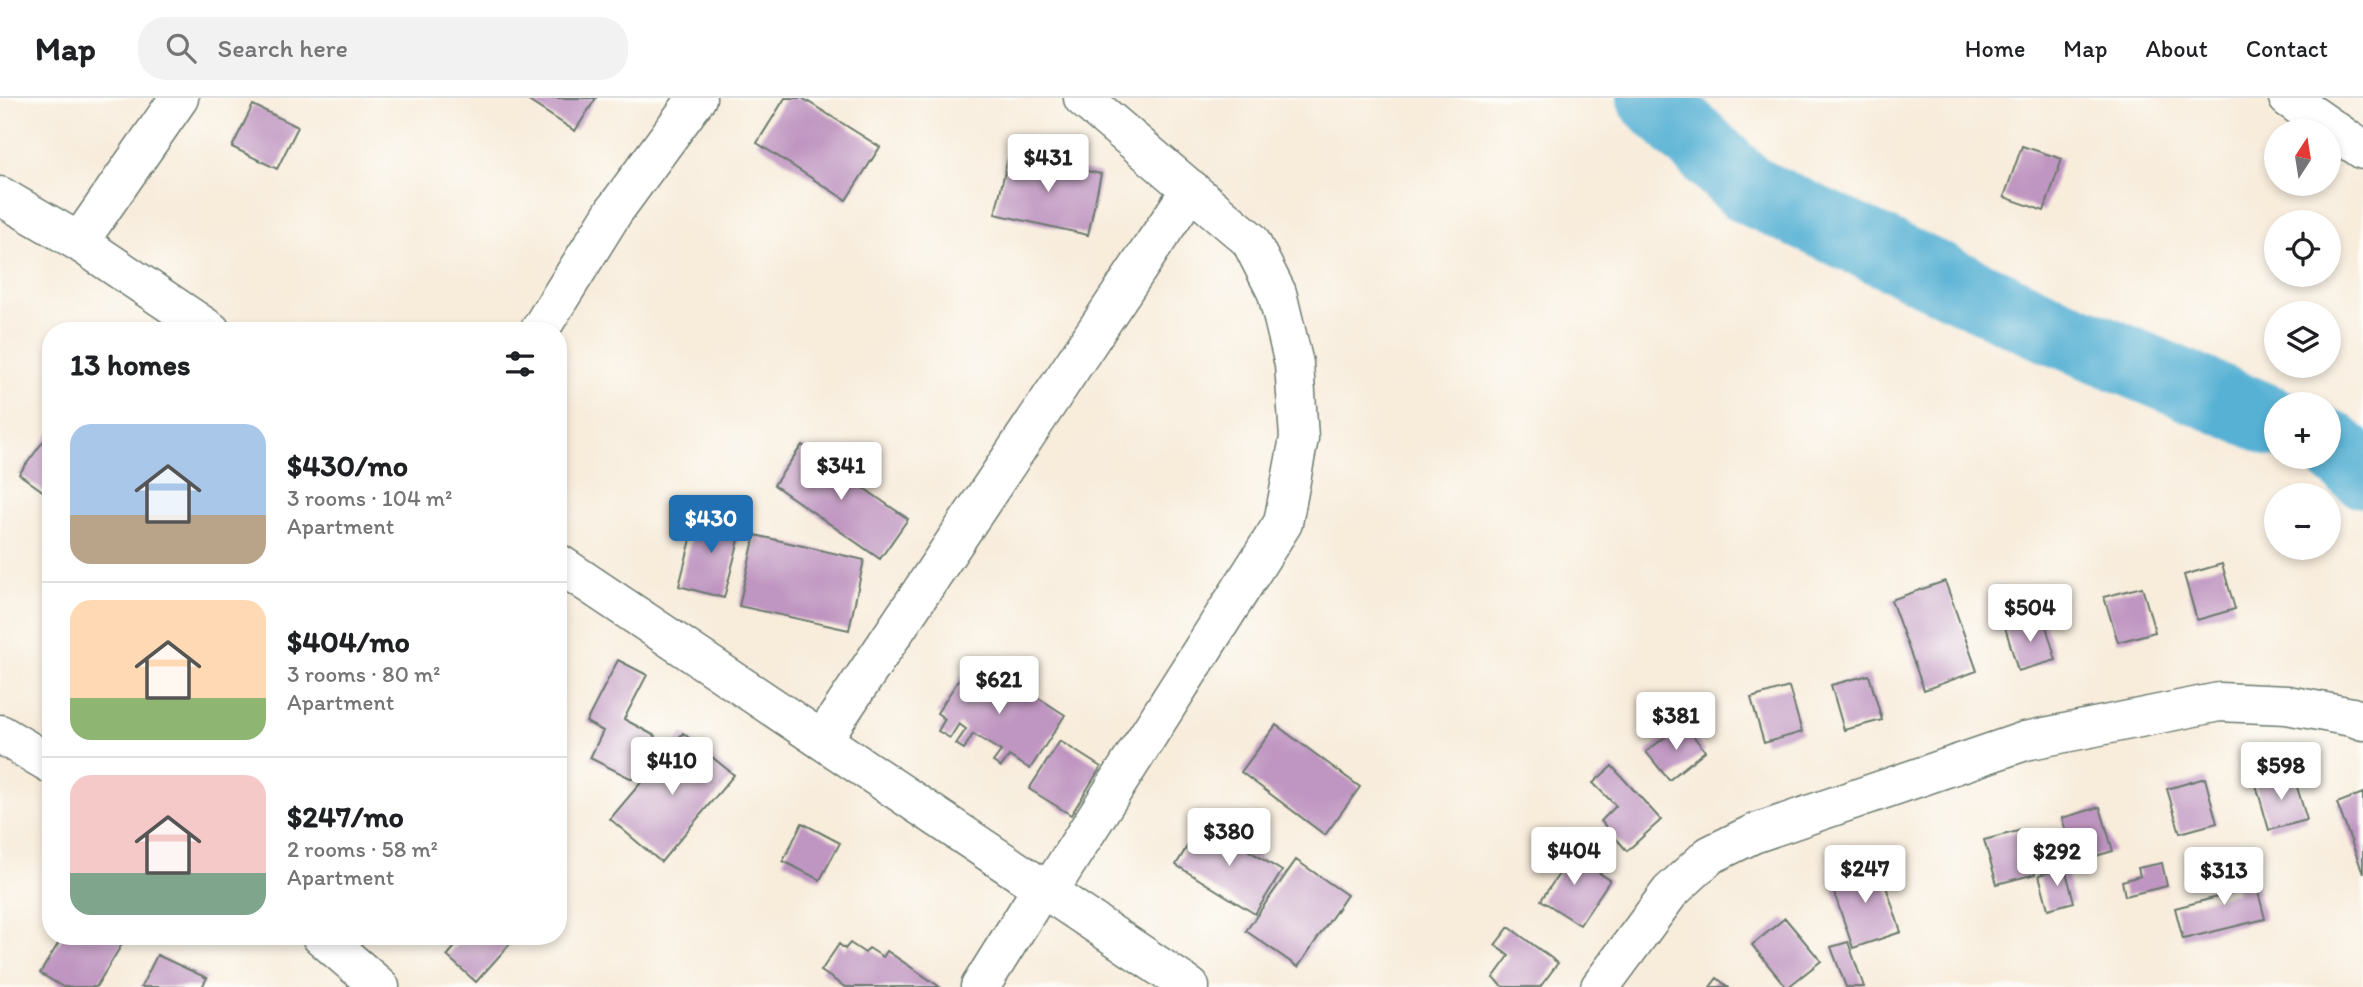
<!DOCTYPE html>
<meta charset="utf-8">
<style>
:root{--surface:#fff;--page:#f2f2f2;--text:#202124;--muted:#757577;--line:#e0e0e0;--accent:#1f6fb2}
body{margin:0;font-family:Itim,sans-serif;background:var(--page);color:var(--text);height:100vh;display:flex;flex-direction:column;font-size:26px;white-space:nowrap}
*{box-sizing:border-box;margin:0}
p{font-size:23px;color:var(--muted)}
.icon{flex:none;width:38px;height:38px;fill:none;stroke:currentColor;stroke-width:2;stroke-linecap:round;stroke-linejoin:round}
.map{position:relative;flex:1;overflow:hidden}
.panel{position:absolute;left:42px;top:224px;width:525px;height:623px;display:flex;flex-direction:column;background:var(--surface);border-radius:28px;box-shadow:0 4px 10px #0003}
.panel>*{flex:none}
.needle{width:46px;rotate:12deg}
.fabs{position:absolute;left:2264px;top:21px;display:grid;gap:14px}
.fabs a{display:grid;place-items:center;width:77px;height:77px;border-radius:50%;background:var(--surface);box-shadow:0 4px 10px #0003;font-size:35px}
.price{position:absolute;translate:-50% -60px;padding:0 16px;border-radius:7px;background:#fff;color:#222;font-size:23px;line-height:46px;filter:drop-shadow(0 2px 4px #0008)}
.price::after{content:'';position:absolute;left:50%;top:42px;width:21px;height:16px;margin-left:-10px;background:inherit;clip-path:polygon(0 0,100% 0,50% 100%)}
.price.selected{background:var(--accent);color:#fff}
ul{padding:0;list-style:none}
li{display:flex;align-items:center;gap:21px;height:175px;padding:0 28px}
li+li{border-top:2px solid var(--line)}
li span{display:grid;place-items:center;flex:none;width:196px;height:140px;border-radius:21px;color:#555}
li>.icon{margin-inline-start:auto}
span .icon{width:84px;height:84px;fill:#fffc;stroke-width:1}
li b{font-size:30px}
h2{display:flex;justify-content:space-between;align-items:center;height:84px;padding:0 28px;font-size:30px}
header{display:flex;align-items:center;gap:42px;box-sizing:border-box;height:98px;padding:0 35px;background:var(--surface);border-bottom:2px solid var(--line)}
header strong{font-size:33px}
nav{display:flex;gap:38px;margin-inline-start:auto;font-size:24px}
.search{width:490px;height:63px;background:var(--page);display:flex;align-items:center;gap:18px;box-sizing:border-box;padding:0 24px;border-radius:28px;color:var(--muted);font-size:26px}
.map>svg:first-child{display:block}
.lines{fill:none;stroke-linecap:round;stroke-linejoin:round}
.river{stroke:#56b1d4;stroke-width:70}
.building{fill:#bf95c1}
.minor-casing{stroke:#6b7a6e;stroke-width:41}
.minor{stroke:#fff;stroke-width:38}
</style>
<header>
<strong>Map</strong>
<div class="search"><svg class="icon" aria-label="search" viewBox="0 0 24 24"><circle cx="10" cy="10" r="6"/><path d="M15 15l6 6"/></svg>Search here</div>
<nav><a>Home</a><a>Map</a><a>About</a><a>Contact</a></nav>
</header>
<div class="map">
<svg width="2363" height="889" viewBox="0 0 2363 889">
<rect width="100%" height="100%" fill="#fdfcf7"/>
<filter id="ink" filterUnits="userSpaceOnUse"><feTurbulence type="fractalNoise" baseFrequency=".0143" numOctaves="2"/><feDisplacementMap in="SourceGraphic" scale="14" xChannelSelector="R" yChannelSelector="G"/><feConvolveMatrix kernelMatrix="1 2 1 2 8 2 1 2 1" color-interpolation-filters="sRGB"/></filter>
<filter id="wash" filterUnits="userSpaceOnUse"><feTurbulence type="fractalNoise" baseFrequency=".00686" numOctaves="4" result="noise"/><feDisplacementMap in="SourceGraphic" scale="28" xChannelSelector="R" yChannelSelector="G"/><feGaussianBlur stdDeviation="1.57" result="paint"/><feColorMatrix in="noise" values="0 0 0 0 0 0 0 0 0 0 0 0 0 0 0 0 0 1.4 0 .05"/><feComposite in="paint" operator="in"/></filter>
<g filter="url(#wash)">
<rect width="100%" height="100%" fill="#f8ecdb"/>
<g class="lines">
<!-- river -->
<path class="river" d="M1652,0L1747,91L2040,226L2277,325
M2329,346L2363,375"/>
</g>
<g id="blocks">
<!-- building -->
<path class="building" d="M524,0H596L575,33Z
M785,0H802L880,49L846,102L757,45Z
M253,7L298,29L277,71L232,49Z
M2022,48L2062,61L2044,113L2004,99Z
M1009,56L1101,76L1088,137L995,116Z
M51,333V399L19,376Z
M802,347L908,421L880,461L774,387Z
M698,414L743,426L724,500L679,488Z
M755,437L864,462L849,532L739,508Z
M2222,466L2235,511L2197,522L2184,477Z
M1945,483L1977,573L1924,592L1891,502Z
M2142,489L2155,534L2118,544L2104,499Z
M2043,518L2056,562L2018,573L2005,529Z
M618,562L647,577L624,621L655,638L632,681L590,660L603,633L586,624Z
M986,566L1065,617L1030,671L1009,658L1001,669L993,664L1001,653L973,636L964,651L956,646L966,631L959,626L950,640L938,633L945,621L937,615L967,569L980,576Z
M1869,577L1882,622L1844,632L1831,587Z
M1789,589L1802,634L1764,645L1751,600Z
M1683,625L1705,653L1669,682L1646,654Z
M1276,627L1360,689L1325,737L1241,674Z
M683,635L734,677L661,764L610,721Z
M1060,643L1101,669L1071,717L1029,691Z
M1612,668L1661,722L1627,753L1601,723L1616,708L1593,685Z
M2293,676L2307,722L2269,732L2256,687Z
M2205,680L2217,725L2180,735L2167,691Z
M2363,695V775L2337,705Z
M2100,709L2113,753L2075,764L2062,720Z
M1202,724L1282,773L1255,816L1176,767Z
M802,725L840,745L820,782L783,763Z
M2022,732L2035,776L1997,786L1984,742Z
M1561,750L1610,782L1580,827L1541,802L1559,776L1548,768Z
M1296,762L1347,797L1298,869L1246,833Z
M2250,762L2265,821L2183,841L2175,810L2237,794L2230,767Z
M1878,764L1901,834L1853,850L1829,780Z
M2162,765L2167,788L2125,798L2122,783L2140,778L2138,770Z
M2065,770L2074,804L2048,811L2039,777Z
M1785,820L1821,863L1788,889H1786L1752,847Z
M1509,829L1558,865L1540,889H1504L1493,880L1509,858L1495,847Z
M63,838H127L96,889H63L40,875Z
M464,838H517L476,884L447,858Z
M1848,844L1864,889H1846L1831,849Z
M850,845L865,855L869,850L883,859L887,853L940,889H845L821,873L839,846L845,851Z
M157,857L207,880L202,889H141Z
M1717,880L1728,889H1710Z"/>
</g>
</g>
<g filter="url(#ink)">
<use href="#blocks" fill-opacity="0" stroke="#6b7a6e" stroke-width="2"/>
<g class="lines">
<!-- minor casing -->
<g class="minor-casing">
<path id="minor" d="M2288,0L2363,52
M0,98L79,144L211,233
M79,144L179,0
M539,233L614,113L697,0
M558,465L1190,889
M0,636L51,666
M822,642L1191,91
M321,838L380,889
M980,889L1042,790L1054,785L1283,425L1299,340L1294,266L1277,195L1250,142L1083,0
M1600,889L1670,794L1710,757L1753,736L2025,643L2219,604L2287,607L2352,619L2363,623"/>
</g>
<!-- minor -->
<use href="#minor" class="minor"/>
</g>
</g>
</svg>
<div class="fabs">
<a><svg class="needle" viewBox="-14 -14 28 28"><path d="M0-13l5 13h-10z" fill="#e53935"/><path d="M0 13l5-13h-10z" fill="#757577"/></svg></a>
<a><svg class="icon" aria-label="locate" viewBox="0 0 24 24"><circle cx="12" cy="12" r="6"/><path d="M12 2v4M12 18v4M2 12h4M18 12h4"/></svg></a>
<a><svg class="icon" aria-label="layers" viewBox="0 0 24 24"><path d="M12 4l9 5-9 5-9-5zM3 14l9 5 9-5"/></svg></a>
<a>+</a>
<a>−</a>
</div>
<b class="price" style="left:1048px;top:96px">$431</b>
<b class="price" style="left:841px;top:404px">$341</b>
<b class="price selected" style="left:711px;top:457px">$430</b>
<b class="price" style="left:2030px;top:546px">$504</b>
<b class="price" style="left:999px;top:618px">$621</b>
<b class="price" style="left:1676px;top:654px">$381</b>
<b class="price" style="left:672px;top:699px">$410</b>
<b class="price" style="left:2281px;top:704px">$598</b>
<b class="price" style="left:1229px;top:770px">$380</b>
<b class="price" style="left:1574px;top:789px">$404</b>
<b class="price" style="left:2057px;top:790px">$292</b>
<b class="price" style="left:1865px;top:807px">$247</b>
<b class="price" style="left:2224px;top:809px">$313</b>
<section class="panel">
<h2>13 homes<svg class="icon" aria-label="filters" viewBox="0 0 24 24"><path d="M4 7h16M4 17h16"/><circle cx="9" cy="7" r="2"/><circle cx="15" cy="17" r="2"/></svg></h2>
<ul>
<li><span style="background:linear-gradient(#a9c7e8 65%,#b9a48a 0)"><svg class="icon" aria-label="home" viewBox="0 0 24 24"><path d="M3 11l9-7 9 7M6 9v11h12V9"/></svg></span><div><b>$430/mo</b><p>3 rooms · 104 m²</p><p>Apartment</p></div></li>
<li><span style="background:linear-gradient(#ffd9b3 70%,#8fb573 0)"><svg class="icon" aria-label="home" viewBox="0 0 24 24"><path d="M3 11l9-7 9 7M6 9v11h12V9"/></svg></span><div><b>$404/mo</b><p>3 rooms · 80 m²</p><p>Apartment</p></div></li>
<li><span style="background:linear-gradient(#f6c9c9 70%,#7fa58c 0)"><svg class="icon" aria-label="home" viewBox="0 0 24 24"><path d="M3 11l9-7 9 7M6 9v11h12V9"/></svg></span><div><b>$247/mo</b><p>2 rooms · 58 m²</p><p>Apartment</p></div></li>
</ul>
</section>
</div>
